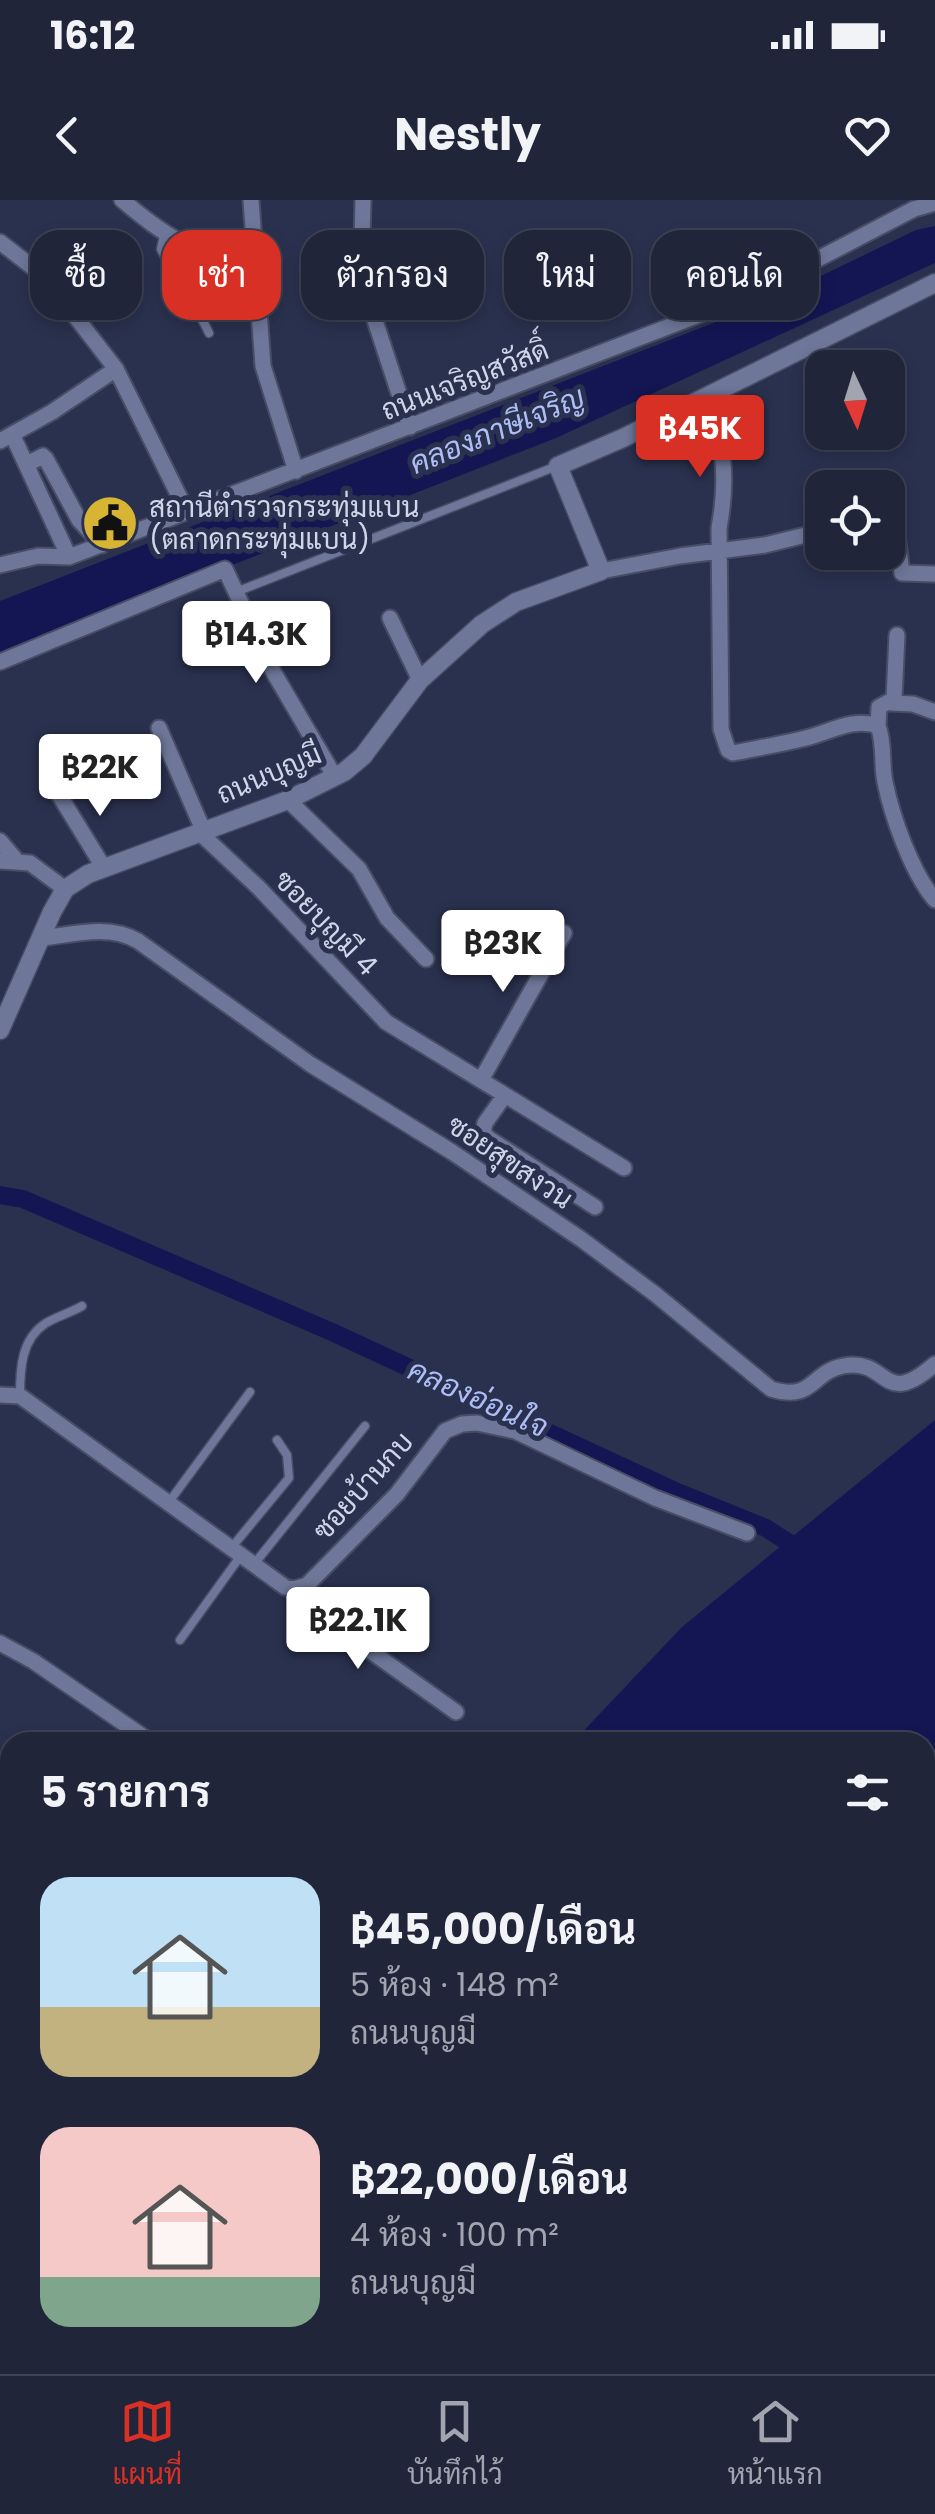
<!DOCTYPE html>
<html lang="th">
<meta charset="utf-8">
<style>
:root{--surface:#20253a;--page:#282d42;--text:#f1f3f6;--muted:#a2a5af;--line:#3d4254;--accent:#d93025}
body{margin:0;font-family:Poppins,Sarabun,sans-serif;background:var(--page);color:var(--text);height:100vh;display:flex;flex-direction:column;font-size:38px;white-space:nowrap}
*{box-sizing:border-box;margin:0}
p{font-size:32px;color:var(--muted)}
.icon{flex:none;width:55px;height:55px;fill:none;stroke:currentColor;stroke-width:2;stroke-linecap:round;stroke-linejoin:round}
.map{position:relative;flex:1;overflow:hidden}
.panel{position:absolute;left:0px;top:1532px;width:935px;height:642px;display:flex;flex-direction:column;background:var(--surface);border-radius:30px 30px 0 0;box-shadow:0 5px 15px #0003,0 0 0 2px var(--line)}
.panel>*{flex:none}
.top-card{position:absolute;left:30px;top:30px;width:875px;height:90px;display:flex;gap:20px}
.needle{width:65px;rotate:176deg}
.controls{position:absolute;left:805px;top:150px;display:grid;gap:20px}
.controls a{display:grid;place-items:center;width:100px;height:100px;border-radius:20px;background:var(--surface);box-shadow:0 5px 15px #0003,0 0 0 2px var(--line);font-size:50px}
.price{position:absolute;translate:-50% -85px;padding:0 22px;border-radius:10px;background:#fff;color:#222;font-size:32px;line-height:65px;filter:drop-shadow(0 2px 5px #0008)}
.price::after{content:'';position:absolute;left:50%;top:60px;width:30px;height:22px;margin-left:-15px;background:inherit;clip-path:polygon(0 0,100% 0,50% 100%)}
.price.selected{background:var(--accent);color:#fff}
ul{padding:0;list-style:none}
li{display:flex;align-items:center;gap:30px;height:250px;padding:0 40px}
li span{display:grid;place-items:center;flex:none;width:280px;height:200px;border-radius:30px;color:#555}
li>.icon{margin-inline-start:auto}
span .icon{width:120px;height:120px;fill:#fffc;stroke-width:1}
li b{font-size:42px}
h2{display:flex;justify-content:space-between;align-items:center;height:120px;padding:0 40px;font-size:42px}
.chip{padding:0 35px;border-radius:30px;background:var(--surface);box-shadow:0 5px 15px #0003,0 0 0 2px var(--line);font-size:35px;line-height:90px}
.chip.selected{background:var(--accent);color:#fff}
.status{display:flex;justify-content:space-between;align-items:center;height:70px;padding:0 50px;background:var(--surface);direction:ltr}
.status svg{height:28px;fill:currentColor}
header{display:flex;justify-content:space-between;align-items:center;height:130px;padding:0 40px;background:var(--surface);font-size:45px;font-weight:700}
.tabs{display:flex;justify-content:space-around;align-items:center;height:140px;border-top:2px solid var(--line);background:var(--surface);font-size:28px;color:var(--muted)}
.tabs a{display:grid;justify-items:center;gap:5px}
.tabs .selected{color:var(--accent)}
.map>svg:first-child{display:block}
.water{fill:#131653}
.lines{fill:none;stroke-linecap:round;stroke-linejoin:round}
.canal{stroke:#131653;stroke-width:18}
.service-casing{stroke:#484d66;stroke-width:11}
.minor-casing{stroke:#484d66;stroke-width:19}
.tertiary-casing{stroke:#484d66;stroke-width:21}
.service{stroke:#6e7799;stroke-width:8}
.minor{stroke:#6e7799;stroke-width:15}
.tertiary{stroke:#6e7799;stroke-width:18}
.labels{text-anchor:middle;dominant-baseline:central;stroke-width:10;stroke-linejoin:round;paint-order:stroke}
.street-label{font-size:28px;fill:#d0d6e9;stroke:#2a314e}
.poi-label{font-size:28px;fill:#d0d6e9;stroke:#2a314e;text-anchor:start}
.water-label{font-size:30px;font-style:italic;fill:#aebdf6;stroke:#2a314e}
</style>
<div class="status"><b>16:12</b><svg viewBox="0 0 49 12"><path d="M0 12V9h3v3zM5 12V6h3v6zM10 12V3h3v9zM15 12V0h3v12zM26 1h20v11H26zM47 4h2v5h-2z"/></svg></div>
<header><svg class="icon" aria-label="back" viewBox="0 0 24 24"><path d="M15 5l-7 7 7 7"/></svg>Nestly<svg class="icon" aria-label="heart" viewBox="0 0 24 24"><path d="M12 20l-8-8c-3-5 5-10 8-4 3-6 11-1 8 4z"/></svg></header>
<div class="map">
<svg width="935" height="2174" viewBox="0 0 935 2174">
<rect width="100%" height="100%" fill="#2a314e"/>
<!-- water -->
<path class="water" d="M935,26V63L556,238L0,456V401L767,102L916,30Z
M935,1220V1698L925,1707V1542H573L682,1427Z
M180,2165H526L521,2174H176Z"/>
<g class="lines">
<!-- canal -->
<path class="canal" d="M0,995L23,999L332,1132L675,1291L766,1328L806,1354"/>
<!-- service casing -->
<g class="service-casing">
<path id="service" d="M164,35L161,49C175,78 195,103 209,133
M236,392L557,266
M20,1196C20,1169 21,1139 46,1123C58,1116 70,1113 82,1106
M169,1302L250,1192
M232,1347L289,1278L287,1255L277,1240
M255,1363L365,1226
M180,1440L242,1354
M0,1773L10,1779
M925,1906L935,1896
M925,1986L935,1995
M0,2001L10,2007"/>
</g>
<!-- minor casing -->
<g class="minor-casing">
<path id="minor" d="M122,0C164,35 196,59 254,58
M251,0L263,166L296,271
M363,0L361,78L410,227
M0,42L44,76L116,169L187,312
M701,199C727,236 727,285 719,328L721,529L728,550L733,553C758,548 782,544 806,538C830,532 853,517 878,526C885,544 881,563 885,582C892,617 912,673 935,700
M12,234L69,357
M0,241L52,212L116,169
M33,261L43,256L46,259L79,320L102,345
M888,316L895,319L902,373L935,374
M0,365L38,356L69,357L743,98L914,9L935,3
M601,371L680,356L765,345L822,331
M390,418L420,480
M0,462L225,369L274,473L335,577
M892,503L913,504L935,512
M878,526L879,507L894,499L897,435
M159,528L204,632
M58,593L104,668
M288,600L359,669L387,718L426,759
M200,633L259,688L386,822L624,968
M0,641L17,661
M0,661L30,663L65,689
M43,738C75,734 109,724 138,741L310,864L452,952L581,1039L655,1094L771,1189C814,1202 811,1172 843,1166C890,1157 881,1211 935,1164
M481,880L564,733
M505,895L485,923L483,932L488,938L595,1007
M0,1195L20,1196L285,1387L294,1389L307,1385L397,1294L445,1231L462,1224L477,1223L515,1231L655,1298L747,1333
M294,1389L334,1425L456,1512
M0,1443L33,1461L151,1542
M0,1661L10,1644
M0,1708L10,1714
M780,2165L792,2174
M603,2174L609,2165"/>
</g>
<!-- tertiary casing -->
<g class="tertiary-casing">
<path id="tertiary" d="M0,830L52,712L65,689L88,674L288,600L344,572L363,556L420,480L482,424L516,402L601,371L558,266L623,238L935,83"/>
</g>
<!-- service -->
<use href="#service" class="service"/>
<!-- minor -->
<use href="#minor" class="minor"/>
<!-- tertiary -->
<use href="#tertiary" class="tertiary"/>
</g>
<!-- icons -->
<defs>
<g id="civic-disc" transform="scale(2.875)"><circle r="9.5" fill="#d7b434" stroke="#2a314e"/><path d="M-.6-6.5H3V-4.5H.6V-3L4-1V1h2V6H-6V1h2V-1L-.6-3ZM-1.2 2.5V6h2.4V2.5Z" fill="#111"/></g>
</defs>
<g fill-rule="evenodd">
<use href="#civic-disc" x="110" y="323"/>
</g>
<g class="labels">
<!-- street labels -->
<g class="street-label">
<text transform="translate(465 180) rotate(-21)">ถนนเจริญสวัสดิ์</text>
<text transform="translate(269 574) rotate(-23)">ถนนบุญมี</text>
<text transform="translate(326 723) rotate(46)">ซอยบุญมี 4</text>
<text transform="translate(510 962) rotate(34)">ซอยสุขสงวน</text>
<text transform="translate(363 1286) rotate(-48)">ซอยบ้านกบ</text>
</g>
<!-- poi labels -->
<g class="poi-label">
<text x="149" y="307">สถานีตำรวจกระทุ่มแบน<tspan x="149" dy="32">(ตลาดกระทุ่มแบน)</tspan></text>
</g>
<!-- water labels -->
<g class="water-label">
<text transform="translate(497 230) rotate(-22)">คลองภาษีเจริญ</text>
<text transform="translate(478 1198) rotate(24)">คลองอ่อนใจ</text>
</g>
</g>
</svg>
<div class="controls">
<a><svg class="needle" viewBox="-14 -14 28 28"><path d="M0-13l5 13h-10z" fill="#e53935"/><path d="M0 13l5-13h-10z" fill="#a2a5af"/></svg></a>
<a><svg class="icon" aria-label="locate" viewBox="0 0 24 24"><circle cx="12" cy="12" r="6"/><path d="M12 2v4M12 18v4M2 12h4M18 12h4"/></svg></a>
</div>
<b class="price selected" style="left:700px;top:280px">฿45K</b>
<b class="price" style="left:256px;top:486px">฿14.3K</b>
<b class="price" style="left:100px;top:619px">฿22K</b>
<b class="price" style="left:503px;top:795px">฿23K</b>
<b class="price" style="left:358px;top:1472px">฿22.1K</b>
<div class="top-card">
<a class="chip">ซื้อ</a>
<a class="chip selected">เช่า</a>
<a class="chip">ตัวกรอง</a>
<a class="chip">ใหม่</a>
<a class="chip">คอนโด</a>
</div>
<section class="panel">
<h2>5 รายการ<svg class="icon" aria-label="filters" viewBox="0 0 24 24"><path d="M4 7h16M4 17h16"/><circle cx="9" cy="7" r="2"/><circle cx="15" cy="17" r="2"/></svg></h2>
<ul>
<li><span style="background:linear-gradient(#bfe0f5 65%,#c2b280 0)"><svg class="icon" aria-label="home" viewBox="0 0 24 24"><path d="M3 11l9-7 9 7M6 9v11h12V9"/></svg></span><div><b>฿45,000/เดือน</b><p>5 ห้อง · 148 m²</p><p>ถนนบุญมี</p></div></li>
<li><span style="background:linear-gradient(#f6c9c9 75%,#7fa58c 0)"><svg class="icon" aria-label="home" viewBox="0 0 24 24"><path d="M3 11l9-7 9 7M6 9v11h12V9"/></svg></span><div><b>฿22,000/เดือน</b><p>4 ห้อง · 100 m²</p><p>ถนนบุญมี</p></div></li>
</ul>
</section>
</div>
<nav class="tabs">
<a class="selected"><svg class="icon" aria-label="map" viewBox="0 0 24 24"><path d="M3 6l6-2 6 2 6-2v14l-6 2-6-2-6 2zM9 4v14M15 6v14"/></svg>แผนที่</a>
<a><svg class="icon" aria-label="saved" viewBox="0 0 24 24"><path d="M7 4h10v16l-5-4-5 4z"/></svg>บันทึกไว้</a>
<a><svg class="icon" aria-label="home" viewBox="0 0 24 24"><path d="M3 11l9-7 9 7M6 9v11h12V9"/></svg>หน้าแรก</a>
</nav>
